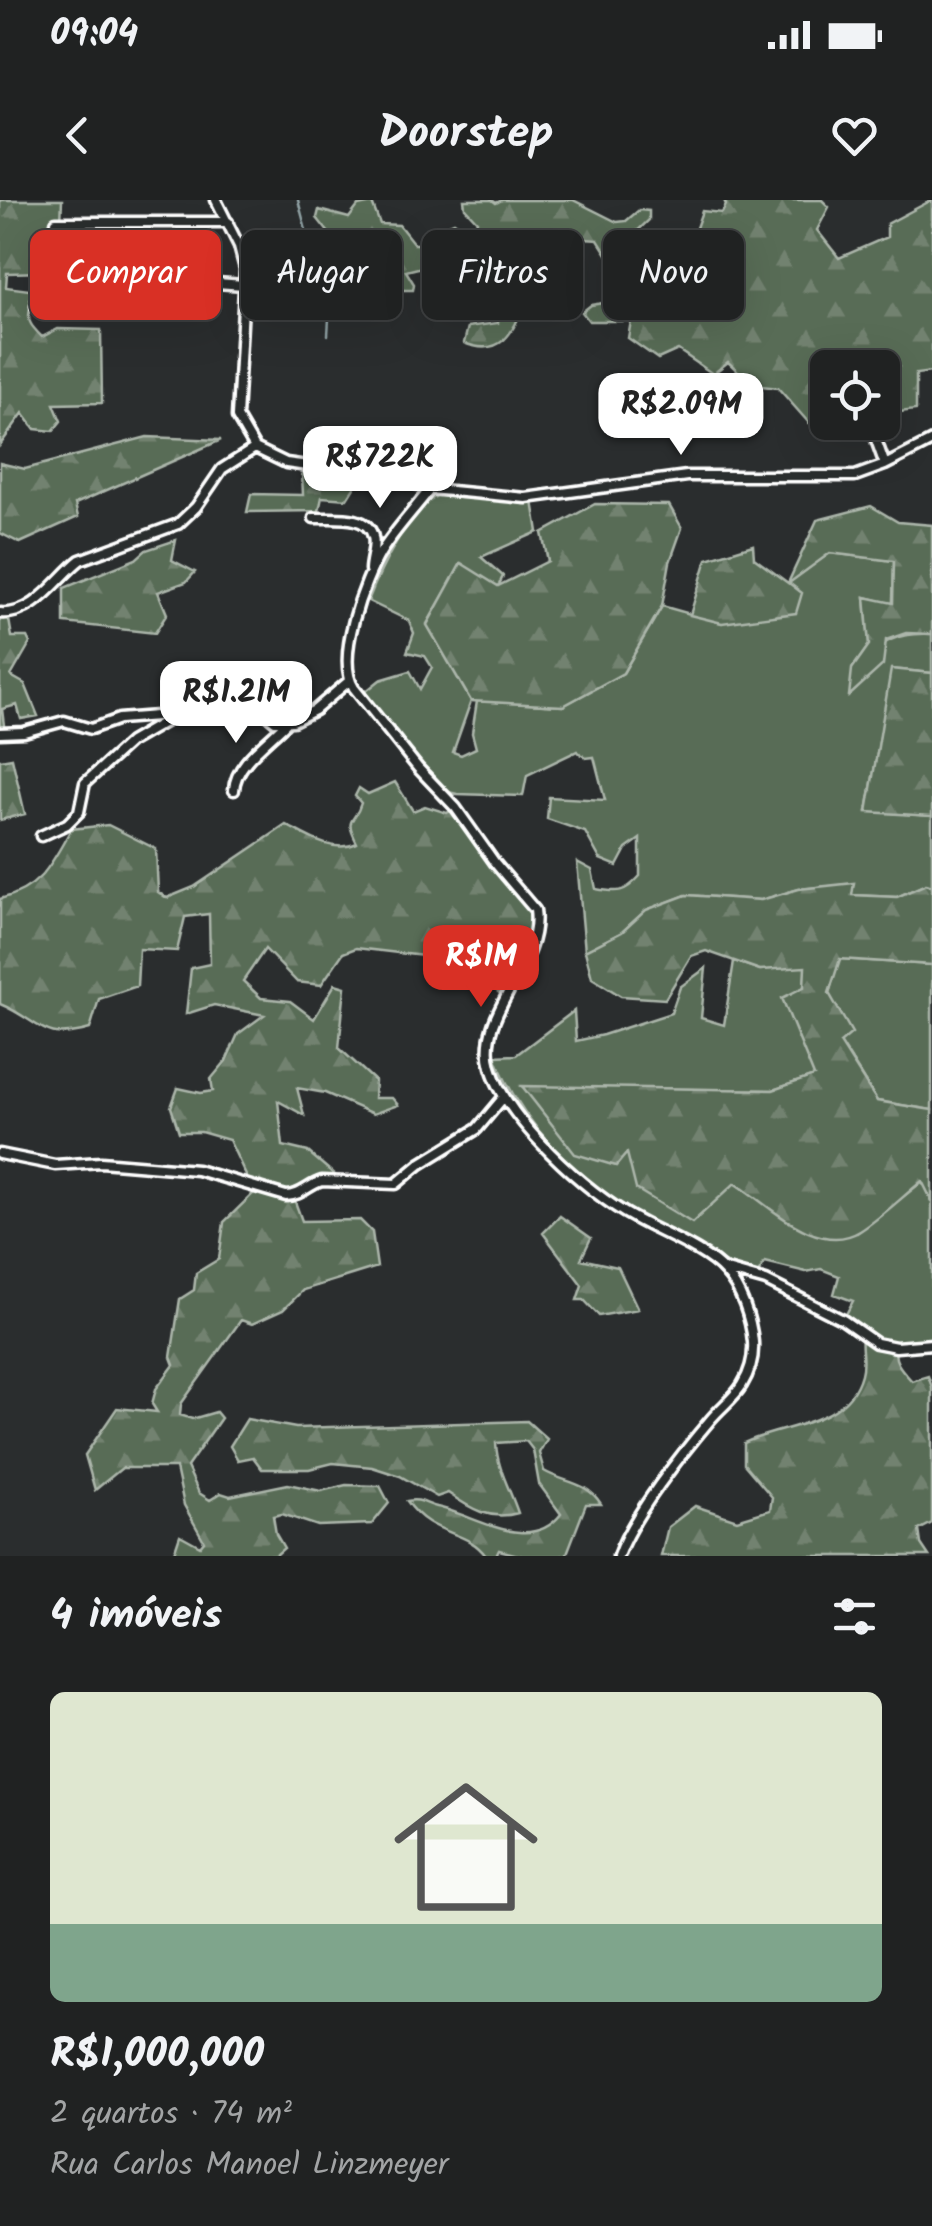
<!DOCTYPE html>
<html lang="pt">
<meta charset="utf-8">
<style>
:root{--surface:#202222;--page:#282a2a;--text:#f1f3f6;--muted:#a2a4a5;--line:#3d3f40;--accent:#d93025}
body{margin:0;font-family:Kalam,sans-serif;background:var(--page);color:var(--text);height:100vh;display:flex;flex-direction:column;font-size:38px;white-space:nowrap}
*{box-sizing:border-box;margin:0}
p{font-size:32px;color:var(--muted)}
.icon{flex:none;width:55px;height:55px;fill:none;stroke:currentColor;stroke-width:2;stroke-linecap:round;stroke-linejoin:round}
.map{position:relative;height:1356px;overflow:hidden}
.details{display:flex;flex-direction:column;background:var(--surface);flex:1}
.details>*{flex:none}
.banner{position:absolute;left:30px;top:30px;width:872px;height:90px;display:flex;gap:20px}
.fabs{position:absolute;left:810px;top:150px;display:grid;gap:20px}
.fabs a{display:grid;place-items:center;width:90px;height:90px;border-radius:15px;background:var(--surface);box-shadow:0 10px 40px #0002,0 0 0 2px var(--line);font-size:50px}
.price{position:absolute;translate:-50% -85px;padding:0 22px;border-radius:20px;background:#fff;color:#222;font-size:32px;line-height:65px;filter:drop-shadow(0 2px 5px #0008)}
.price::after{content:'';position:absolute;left:50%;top:60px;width:30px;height:22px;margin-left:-15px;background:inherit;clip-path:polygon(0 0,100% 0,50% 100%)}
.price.on{background:var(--accent);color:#fff}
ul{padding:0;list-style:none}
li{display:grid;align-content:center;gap:20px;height:530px;padding:0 50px}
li+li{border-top:2px solid var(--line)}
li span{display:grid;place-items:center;height:310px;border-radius:15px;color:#555}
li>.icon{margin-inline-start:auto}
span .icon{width:180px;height:180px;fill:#fffc;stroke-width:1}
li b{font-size:42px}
h2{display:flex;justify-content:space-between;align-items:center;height:120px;padding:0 50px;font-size:42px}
.chip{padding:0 35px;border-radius:15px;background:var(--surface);box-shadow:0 10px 40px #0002,0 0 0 2px var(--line);font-size:35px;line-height:90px}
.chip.on{background:var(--accent);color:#fff}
.status{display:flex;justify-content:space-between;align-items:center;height:70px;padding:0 50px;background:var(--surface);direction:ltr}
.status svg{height:28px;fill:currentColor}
header{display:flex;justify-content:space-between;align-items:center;height:130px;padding:0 50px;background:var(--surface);font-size:45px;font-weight:700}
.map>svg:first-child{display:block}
.grass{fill:#596c57;stroke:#acb6ab;stroke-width:2.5}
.forest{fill:url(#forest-firs);stroke:#acb6ab;stroke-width:2.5}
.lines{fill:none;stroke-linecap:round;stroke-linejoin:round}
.stream{stroke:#92a4a7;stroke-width:2.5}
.minor-casing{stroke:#fff;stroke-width:15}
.minor{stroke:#2a2d2e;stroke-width:8}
</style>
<div class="status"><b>09:04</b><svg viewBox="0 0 49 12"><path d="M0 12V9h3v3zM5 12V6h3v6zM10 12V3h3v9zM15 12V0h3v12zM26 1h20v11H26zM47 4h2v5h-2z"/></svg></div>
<header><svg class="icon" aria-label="back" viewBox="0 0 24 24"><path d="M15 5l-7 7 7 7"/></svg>Doorstep<svg class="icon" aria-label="heart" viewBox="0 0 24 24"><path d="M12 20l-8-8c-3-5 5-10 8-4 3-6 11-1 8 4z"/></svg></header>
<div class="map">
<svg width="932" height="1356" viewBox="0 0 932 1356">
<defs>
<pattern id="forest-firs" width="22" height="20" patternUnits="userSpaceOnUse" patternTransform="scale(2.5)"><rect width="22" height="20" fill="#596c57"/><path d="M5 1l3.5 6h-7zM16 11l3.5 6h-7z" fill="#728270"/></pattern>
</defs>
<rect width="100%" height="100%" fill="#2a2d2e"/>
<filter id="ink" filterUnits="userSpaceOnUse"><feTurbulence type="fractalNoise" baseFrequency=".01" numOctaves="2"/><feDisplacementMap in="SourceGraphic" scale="20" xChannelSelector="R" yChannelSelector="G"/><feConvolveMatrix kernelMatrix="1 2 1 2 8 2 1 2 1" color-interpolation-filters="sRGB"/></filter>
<g filter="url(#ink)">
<!-- grass -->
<path class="grass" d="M438,295L533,301L538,332L481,357L503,376L498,387L461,364L427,424L471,501L453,552L461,555L476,548L472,533L477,501L563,506L623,473L662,406L722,423L788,383L830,353L894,361L893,404L865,397L869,445L852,469C881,444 891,432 932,434V473L892,469L867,611L932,616V686L926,684L897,697L851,695L853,684L799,689L761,700L686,695L646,710L622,732L585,751L577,662L592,670L596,689C618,693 625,693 640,676V639L626,649L617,666L600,659L585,632L547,619L549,597L605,600L594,557L586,558L577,551L527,575L523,596L457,594L440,590L365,492L380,480L410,471L420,489L432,467L425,456L407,452L414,433L409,421L368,401C379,372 409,308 438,295Z
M839,759L932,765V910L877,901L840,842L829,793Z
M734,761L760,770L806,766L804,787L783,799L815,876L773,890L523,887L627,952L735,983L802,1028L857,1033L923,981L932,1001V1144L885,1146L843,1120L853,1101L834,1094L839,1076L821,1069L806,1072L765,1062L758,1073C656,1046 532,958 495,856L516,855L574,811L576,841L603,835L671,813L680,787L706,768L701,818L724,825Z"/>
<!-- forest -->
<path class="forest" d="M0,0H62L61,22L53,23L45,72L7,73L6,87L37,91L36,104H31C26,121 30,125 42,137L58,129L101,130L102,203L54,204L61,221L53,231L35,229L23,213L0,245Z
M464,0H492L496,3L502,0H573L617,22L626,21L639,10L649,11V20L628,40L631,45L656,44L655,67L636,55L632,59L628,74L617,70L598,40L497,33L493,40L531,82L558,76L560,84L549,96L526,100C514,129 504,159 464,143L468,127L498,123L499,99C508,91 510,86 506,74C492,68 485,54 472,44L444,50L422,67L406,71L414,84L413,90H393L374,71L375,62C386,54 388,50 385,37C366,28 351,39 333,38L317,18L319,10L349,18L358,6L372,3L380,24L399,25L414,44H425L430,32L454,22L467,31L474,30L477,21L465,8Z
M724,0H822L829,7L817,30L839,58L887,37V24L932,0V172L916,174V210L883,214L882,168H828L827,221L809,223L778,188L753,185L728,162L713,174L678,150L658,159L628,138L631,121H589L582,112L591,105L627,99L651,120L699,105L704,77L716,67L712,53L691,42L702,11L722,13L726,5Z
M147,237L221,240L75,304L78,317L20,343L0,333V263L25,269Z
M302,273L359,280L347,299L322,297L319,311L247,312L251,294L303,295Z
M595,304L669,305L682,328L670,362L662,406L623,473L563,506L471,501L427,425L461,363L498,386L548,361L542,333Z
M871,306L898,322L932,325V434L906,433L886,440L883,465L849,496L852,469L869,445L865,397L893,403L894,361L830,353L789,383L802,393L796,413L722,423L690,415L707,359L753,345L754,358L788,383L817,320Z
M176,340L172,360L195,372L186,382L158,392L167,414L155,433L64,423V388L136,359L146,350Z
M0,413L8,414L12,437H27L30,443L11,476L25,484L38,516L21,519L17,505L2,509L5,534L0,533Z
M891,469L932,473V616L867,612Z
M12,558L25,614L0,620V560Z
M395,582L413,611L425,606L447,613L454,609L500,675L530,705C542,733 514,770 502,795L457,760L356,748L343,753L321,785L297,782L265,749L243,781L261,798L290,801L314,819L335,784L345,787L339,848L375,881L374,898H392L398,905L373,914L325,893L297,888L304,915L278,901L283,946L308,952L342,981H322L293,996L302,1021L360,1020L372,1032L377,1067L303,1090L283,1110L252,1124L241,1120L181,1204L180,1215L192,1219L216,1212L221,1218L187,1267L199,1293L210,1300L221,1293L230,1296L288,1284L321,1291L346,1285L380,1286L389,1303L372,1324L318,1326L282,1314L273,1316L276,1334L284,1348L275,1356H173L180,1335L200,1346L204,1341L184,1305L176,1268H122L95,1290L85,1255L117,1208L157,1212L152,1204L156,1189L174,1165L171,1157L180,1099L194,1090L196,1073L219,1059L224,1022L259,988L250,984L229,940L201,932H179L171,907L178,888L201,893L213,891L211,879L226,861L238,834L264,815L214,805L186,814L191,768L210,764L209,714L185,717L177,751L139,749L137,786L99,799L90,829C40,843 41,821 0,804V699C41,689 52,663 71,629L108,625L156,649L158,692L167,698L194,687L286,625C307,636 333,654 357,643C343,615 355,625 361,603L355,596L359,588L368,594Z
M854,683L852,695L897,697L926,684L932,686V765L840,759L829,793L852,833L840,843L877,901L932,910V1001L922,981C902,997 882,1017 860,1031C818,1057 769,1005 735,983L692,1023L636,989L627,953L616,966L575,954L522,886L773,890L814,876L782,798L804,787L805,767L760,770L706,751L691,756L665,799L621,796L592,778L585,751L622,732L646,710L686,695L761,700L799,689Z
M560,1016L591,1038L581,1059L618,1067L638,1109L599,1116L584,1100H577L582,1085L543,1033Z
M862,1135L896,1147C892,1161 903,1171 912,1181L928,1176L932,1187V1323L919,1330L921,1344L929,1356H661L668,1327L695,1306L737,1320L770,1310L772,1297L744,1264V1243C784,1224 847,1226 861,1174C865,1161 860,1149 862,1135Z
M247,1219L296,1228L527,1221L547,1239L539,1253L544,1271C564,1283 587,1281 601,1304H586L566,1356H522L499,1350L496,1356H486C466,1328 432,1338 407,1301C420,1298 425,1304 437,1307C475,1315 530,1355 561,1314L539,1284L533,1250L526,1241L496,1243C497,1268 510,1289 518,1313C490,1321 471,1309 448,1293L437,1297L400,1276L372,1267L333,1263L309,1269H262L253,1257L238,1260L230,1246Z"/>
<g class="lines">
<!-- stream -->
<path class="stream" d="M298,0L329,118L328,135"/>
<!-- minor casing -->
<g class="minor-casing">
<path id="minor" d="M216,0L239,46L245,69L237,217L255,248L286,263L402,279L430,289L526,298L687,276H855L885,265L932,241
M56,22H228
M36,106L39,86L46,81L149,78L244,85
M875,237L885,265
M430,289C414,310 395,330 381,352C364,381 335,458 354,488L418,568L456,608L495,663L535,710C543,766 475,813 491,867C506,920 587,993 634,1018C660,1033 706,1050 725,1072C741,1089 751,1119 753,1142C754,1157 750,1172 742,1185C734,1198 721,1207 711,1219C683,1252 632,1316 618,1356
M314,318C333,319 368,313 373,337C376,346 370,360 370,370
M0,413C35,416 57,378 80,360L178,324L196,307L222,269L255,248
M0,533L24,532L64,521L91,529L119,519L208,512L238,499L254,504L275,521H293L315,510L349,481
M234,590C235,563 269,541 287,522
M41,636L67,624L79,612L85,583L130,542L175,516
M0,954L55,965L101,962L197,970L286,996C301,996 308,985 322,981L396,984L420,964L477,929L503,898
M723,1069L766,1081L843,1120L876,1143L896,1147L932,1144"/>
</g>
<!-- minor -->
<use href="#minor" class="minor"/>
</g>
</g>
</svg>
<div class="fabs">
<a><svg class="icon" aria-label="locate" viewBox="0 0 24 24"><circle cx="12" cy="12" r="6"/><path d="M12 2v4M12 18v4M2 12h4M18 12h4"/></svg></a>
</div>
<b class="price" style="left:681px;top:258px">R$2.09M</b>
<b class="price" style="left:380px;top:311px">R$722K</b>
<b class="price" style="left:236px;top:546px">R$1.21M</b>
<b class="price on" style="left:481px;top:810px">R$1M</b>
<div class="banner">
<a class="chip on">Comprar</a>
<a class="chip">Alugar</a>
<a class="chip">Filtros</a>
<a class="chip">Novo</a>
</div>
</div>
<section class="details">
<h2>4 imóveis<svg class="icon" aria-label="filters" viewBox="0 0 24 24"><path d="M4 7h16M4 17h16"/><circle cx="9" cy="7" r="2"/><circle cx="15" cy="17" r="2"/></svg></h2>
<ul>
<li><span style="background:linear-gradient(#dfe7d0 75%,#7fa58c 0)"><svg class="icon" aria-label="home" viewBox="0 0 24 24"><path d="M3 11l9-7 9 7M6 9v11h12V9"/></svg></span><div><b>R$1,000,000</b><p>2 quartos · 74 m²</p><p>Rua Carlos Manoel Linzmeyer</p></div></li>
</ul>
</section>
